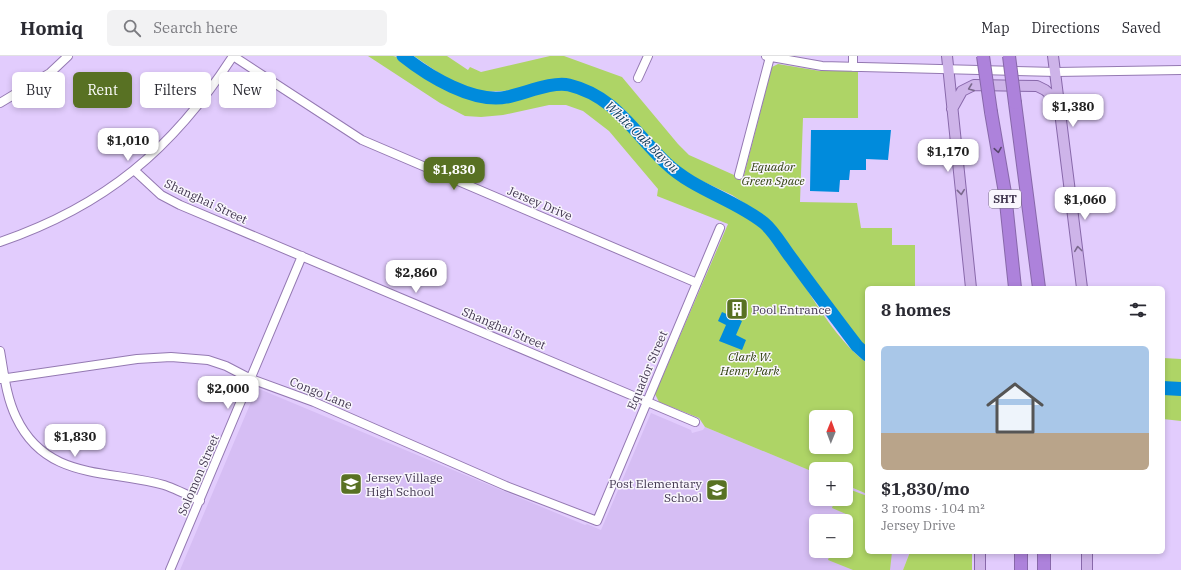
<!DOCTYPE html>
<meta charset="utf-8">
<style>
:root{--surface:#fff;--page:#f2f2f3;--text:#2b2b33;--muted:#7c7c81;--line:#e1e1e2;--accent:#587123}
body{margin:0;font-family:"IBM Plex Serif",serif;background:var(--page);color:var(--text);height:100vh;display:flex;flex-direction:column;font-size:15px;white-space:nowrap}
*{box-sizing:border-box;margin:0}
p{font-size:13px;color:var(--muted)}
.icon{flex:none;width:22px;height:22px;fill:none;stroke:currentColor;stroke-width:2;stroke-linecap:round;stroke-linejoin:round}
.map{position:relative;flex:1;overflow:hidden}
.panel{position:absolute;left:865px;top:230px;width:300px;height:268px;display:flex;flex-direction:column;background:var(--surface);border-radius:6px;box-shadow:0 2px 6px #0003}
.panel>*{flex:none}
.hud{position:absolute;left:12px;top:16px;width:380px;height:36px;display:flex;gap:8px}
.needle{width:26px;rotate:1deg}
.controls{position:absolute;left:809px;top:354px;display:grid;gap:8px}
.controls a{display:grid;place-items:center;width:44px;height:44px;border-radius:6px;background:var(--surface);box-shadow:0 2px 6px #0003;font-size:20px}
.price{position:absolute;translate:-50% -34px;padding:0 9px;border-radius:8px;background:#fff;color:#222;font-size:13px;line-height:26px;filter:drop-shadow(0 1px 2px #0008)}
.price::after{content:'';position:absolute;left:50%;top:24px;width:12px;height:9px;margin-left:-6px;background:inherit;clip-path:polygon(0 0,100% 0,50% 100%)}
.price.current{background:var(--accent);color:#fff}
ul{padding:0;list-style:none}
li{display:grid;align-content:center;gap:8px;height:212px;padding:0 16px}
li span{display:grid;place-items:center;height:124px;border-radius:6px;color:#555}
li>.icon{margin-inline-start:auto}
span .icon{width:72px;height:72px;fill:#fffc;stroke-width:1}
li b{font-size:17px}
h2{display:flex;justify-content:space-between;align-items:center;height:48px;padding:0 16px;font-size:17px}
.tag{padding:0 14px;border-radius:6px;background:var(--surface);box-shadow:0 2px 6px #0003;font-size:14px;line-height:36px}
.tag.current{background:var(--accent);color:#fff}
header{display:flex;align-items:center;gap:24px;box-sizing:border-box;height:56px;padding:0 20px;background:var(--surface);border-bottom:1px solid var(--line)}
header strong{font-size:19px}
nav{display:flex;gap:22px;margin-inline-start:auto;font-size:14px}
.search{width:280px;height:36px;background:var(--page);display:flex;align-items:center;gap:10px;box-sizing:border-box;padding:0 14px;border-radius:6px;color:var(--muted);font-size:15px}
.map>svg:first-child{display:block}
.built{fill:#d6bef4;fill-rule:evenodd}
.green{fill:#aed466;fill-rule:evenodd}
.water{fill:#008bdc}
.lines{fill:none;stroke-linecap:round;stroke-linejoin:round}
.river{stroke:#008bdc;stroke-width:13}
.minor-casing{stroke:#9479b2;stroke-width:10}
.major-casing{stroke:#8868aa;stroke-width:12}
.highway-casing{stroke:#8868aa;stroke-width:14}
.minor{stroke:#fff;stroke-width:8}
.major{stroke:#ceb4e9;stroke-width:10}
.highway{stroke:#ad82db;stroke-width:12}
.highway-bridge-casing{stroke:#8868aa;stroke-width:14;stroke-linecap:butt}
.highway-bridge{stroke:#ad82db;stroke-width:12}
.oneway{stroke:#7a698d}
.oneway2{stroke:#57466c}
.labels{text-anchor:middle;dominant-baseline:central;stroke-width:3;stroke-linejoin:round;paint-order:stroke}
.shield{fill:#f9f6fd;stroke:#797084;stroke-width:1}
.shield-label{font-size:11px;font-weight:bold;fill:#423750}
.park-label{font-size:12px;font-style:italic;fill:#2f3f0d;stroke:#f9f6fd}
.street-label{font-size:12px;fill:#423750;stroke:#f9f6fd}
.poi-label{font-size:12px;fill:#423750;stroke:#f9f6fd;text-anchor:start}
.water-label{font-size:13px;font-style:italic;fill:#0a3858;stroke:#f9f6fd}
</style>
<header>
<strong>Homiq</strong>
<div class="search"><svg class="icon" aria-label="search" viewBox="0 0 24 24"><circle cx="10" cy="10" r="6"/><path d="M15 15l6 6"/></svg>Search here</div>
<nav><a>Map</a><a>Directions</a><a>Saved</a></nav>
</header>
<div class="map">
<svg width="1181" height="514" viewBox="0 0 1181 514">
<rect width="100%" height="100%" fill="#e2ccfd"/>
<!-- built -->
<path class="built" d="M257,332L585,469L587,468L601,474L651,357L691,374L692,377L703,374L705,371L816,417V443H846V429L867,438V496H910L903,514H180ZM816,465H846V495H816Z"/>
<!-- green -->
<path class="green" d="M368,0C376,0 385,0 393,0C399,1 404,7 409,10C425,21 457,42 476,45C488,48 504,48 517,44C533,40 548,31 565,33C614,40 648,103 687,129C712,146 742,150 763,173C802,214 822,273 867,307V438L846,429V413H816V417L705,371L699,362L659,346L655,338L728,168L657,140L658,133L609,75L583,55L566,49H549L503,59L481,61L465,60L440,47ZM816,361H846V391H816Z
M414,0H447L468,14L470,11L481,16L550,0H564L622,21L678,88L689,99L743,123L772,11L778,8L820,15H858V62H803L800,146L857,147L861,172H892V189H915V232H867V294L842,269L778,177L764,160L732,139L687,118L669,104L624,53L604,40L572,26L557,24L521,34L480,36L449,24Z
M1163,302L1181,303V365L1163,363Z
M846,432L867,440V496H892L890,514H853L828,504L831,495H846V465H843L846,458L832,452L835,443H846Z
M910,496H972V514H903Z"/>
<!-- water -->
<path class="water" d="M811,74H891L888,104L866,103V114H850L849,124H840L839,136L810,135Z
M722,256L742,265L736,279L746,284L742,294L719,285L726,269L718,265Z
M1163,325L1181,326V340L1163,339Z"/>
<g class="lines">
<!-- river -->
<path class="river" d="M403,0C428,20 474,48 507,41C524,38 552,25 569,29C615,40 634,77 666,107C694,134 734,143 764,167C775,176 783,192 792,203C813,232 835,261 857,290L867,299"/>
<!-- minor casing -->
<g class="minor-casing">
<path id="minor" d="M233,0L362,84L697,227
M766,0L822,10L1056,16L1181,14
M853,11V0
M638,22L648,0
M0,47L50,17L68,0
M134,114L161,139L180,149L695,366
M739,119L770,1
M0,186C105,150 173,93 233,0
M0,295C4,317 6,340 16,361C46,425 107,413 164,429C176,433 188,439 200,445
M0,323L137,303L171,301L208,304L226,310L251,323L314,346L506,430L597,465L720,172
M170,514L302,200"/>
</g>
<!-- major casing -->
<g class="major-casing">
<path id="major" d="M947,0L971,232
M1053,0L1082,232
M952,53L962,35L974,29L1037,30L1045,34L1059,46
M980,496V514
M1087,514V496"/>
</g>
<!-- highway casing -->
<g class="highway-casing">
<path id="highway" d="M1015,47L1039,232
M991,56L1005,137L1015,232
M1021,496V514
M1044,514V496"/>
</g>
<!-- minor -->
<use href="#minor" class="minor"/>
<!-- major -->
<use href="#major" class="major"/>
<!-- highway -->
<use href="#highway" class="highway"/>
<!-- highway-bridge casing -->
<g class="highway-bridge-casing">
<path id="highway-bridge" d="M983,0L991,56
M1009,0L1015,47"/>
</g>
<!-- highway-bridge -->
<use href="#highway-bridge" class="highway-bridge"/>
</g>
<!-- one-way arrows -->
<defs><path id="oneway-chevron" d="M-2-3.5L2.5 0L-2 3.5" fill="none" stroke-width="1.6" stroke-linecap="round" stroke-linejoin="round"/></defs>
<g class="oneway">
<use href="#oneway-chevron" transform="translate(971 32) rotate(159)"/>
<use href="#oneway-chevron" transform="translate(961 136) rotate(84)"/>
<use href="#oneway-chevron" transform="translate(1078 193) rotate(-97)"/>
</g>
<use class="oneway2" href="#oneway-chevron" transform="translate(998 94) rotate(81)"/>
<!-- icons -->
<defs>
<g id="building-square" transform="scale(1.15)"><rect x="-9" y="-9" width="18" height="18" rx="4" fill="#587123" stroke="#f9f6fd"/><path d="M-4-6H4V6H1V3H-1V6H-4ZM-2.5-4.3h1.7v1.8h-1.7ZM.8-4.3h1.7v1.8H.8ZM-2.5-1h1.7V.8h-1.7ZM.8-1h1.7V.8H.8Z" fill="#fff"/></g>
<g id="school-square" transform="scale(1.15)"><rect x="-9" y="-9" width="18" height="18" rx="4" fill="#587123" stroke="#f9f6fd"/><path d="M0-5L7-2L0 1L-7-2ZM-4 1L0 2.5L4 1V4Q0 6-4 4Z" fill="#fff"/></g>
</defs>
<g fill-rule="evenodd">
<use href="#building-square" x="737" y="253"/>
<use href="#school-square" x="351" y="428"/>
<use href="#school-square" x="717" y="434"/>
</g>
<g class="labels">
<!-- shield labels -->
<rect class="shield" x="989" y="134" width="32" height="18" rx="3"/>
<g class="shield-label">
<text x="1005" y="143">SHT</text>
</g>
<!-- park labels -->
<g class="park-label">
<text x="773" y="110">Equador<tspan x="773" dy="14">Green Space</tspan></text>
<text x="750" y="300">Clark W.<tspan x="750" dy="14">Henry Park</tspan></text>
</g>
<!-- street labels -->
<g class="street-label">
<text transform="translate(206 145) rotate(25)">Shanghai Street</text>
<text transform="translate(540 147) rotate(23)">Jersey Drive</text>
<text transform="translate(504 272) rotate(23)">Shanghai Street</text>
<text transform="translate(647 314) rotate(-67)">Equador Street</text>
<text transform="translate(321 337) rotate(22)">Congo Lane</text>
<text transform="translate(198 419) rotate(-67)">Solomon Street</text>
</g>
<!-- poi labels -->
<g class="poi-label">
<text x="752" y="253">Pool Entrance</text>
<text x="366" y="421">Jersey Village<tspan x="366" dy="14">High School</tspan></text>
<text x="702" y="427" text-anchor="end">Post Elementary<tspan x="702" dy="14">School</tspan></text>
</g>
<!-- water labels -->
<g class="water-label">
<text transform="translate(642 81) rotate(44)">White Oak Bayou</text>
</g>
</g>
</svg>
<div class="controls">
<a><svg class="needle" viewBox="-14 -14 28 28"><path d="M0-13l5 13h-10z" fill="#e53935"/><path d="M0 13l5-13h-10z" fill="#7c7c81"/></svg></a>
<a>+</a>
<a>−</a>
</div>
<b class="price" style="left:1073px;top:72px">$1,380</b>
<b class="price" style="left:128px;top:106px">$1,010</b>
<b class="price" style="left:948px;top:117px">$1,170</b>
<b class="price current" style="left:454px;top:135px">$1,830</b>
<b class="price" style="left:1085px;top:165px">$1,060</b>
<b class="price" style="left:416px;top:238px">$2,860</b>
<b class="price" style="left:228px;top:354px">$2,000</b>
<b class="price" style="left:75px;top:402px">$1,830</b>
<div class="hud">
<a class="tag">Buy</a>
<a class="tag current">Rent</a>
<a class="tag">Filters</a>
<a class="tag">New</a>
</div>
<section class="panel">
<h2>8 homes<svg class="icon" aria-label="filters" viewBox="0 0 24 24"><path d="M4 7h16M4 17h16"/><circle cx="9" cy="7" r="2"/><circle cx="15" cy="17" r="2"/></svg></h2>
<ul>
<li><span style="background:linear-gradient(#a9c7e8 70%,#b9a48a 0)"><svg class="icon" aria-label="home" viewBox="0 0 24 24"><path d="M3 11l9-7 9 7M6 9v11h12V9"/></svg></span><div><b>$1,830/mo</b><p>3 rooms · 104 m²</p><p>Jersey Drive</p></div></li>
</ul>
</section>
</div>
